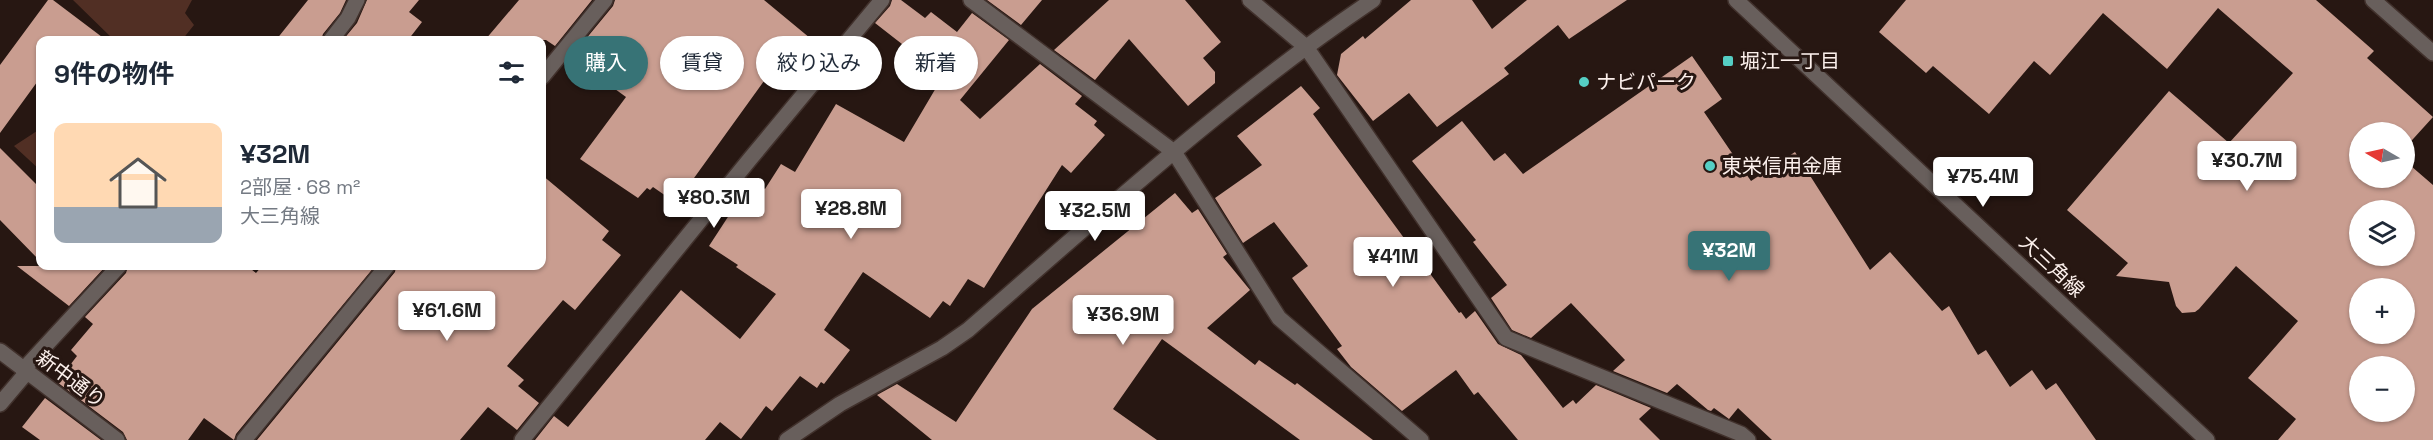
<!DOCTYPE html>
<html lang="ja">
<meta charset="utf-8">
<style>
:root{--surface:#fff;--page:#f2f2f3;--text:#1f2937;--muted:#747a83;--line:#e0e1e3;--accent:#377376}
body{margin:0;font-family:"Space Grotesk","Noto Sans JP",sans-serif;background:var(--page);color:var(--text);height:100vh;display:flex;flex-direction:column;font-size:22px;white-space:nowrap}
*{box-sizing:border-box;margin:0}
p{font-size:20px;color:var(--muted)}
.icon{flex:none;width:33px;height:33px;fill:none;stroke:currentColor;stroke-width:2;stroke-linecap:round;stroke-linejoin:round}
.map{position:relative;flex:1;overflow:hidden}
.sheet{position:absolute;left:36px;top:36px;width:510px;height:234px;display:flex;flex-direction:column;background:var(--surface);border-radius:12px;box-shadow:0 2px 4px #0004}
.sheet>*{flex:none}
.banner{position:absolute;left:564px;top:36px;width:570px;height:54px;display:flex;gap:12px}
.needle{width:39px;rotate:279deg}
.buttons{position:absolute;left:2349px;top:122px;display:grid;gap:12px}
.buttons a{display:grid;place-items:center;width:66px;height:66px;border-radius:50%;background:var(--surface);box-shadow:0 2px 4px #0004;font-size:30px}
.price{position:absolute;translate:-50% -51px;padding:0 14px;border-radius:6px;background:#fff;color:#222;font-size:20px;line-height:39px;filter:drop-shadow(0 2px 3px #0008)}
.price::after{content:'';position:absolute;left:50%;top:36px;width:18px;height:14px;margin-left:-9px;background:inherit;clip-path:polygon(0 0,100% 0,50% 100%)}
.price.selected{background:var(--accent);color:#fff}
ul{padding:0;list-style:none}
li{display:flex;align-items:center;gap:18px;height:150px;padding:0 18px}
li+li{border-top:2px solid var(--line)}
li span{display:grid;place-items:center;flex:none;width:168px;height:120px;border-radius:12px;color:#555}
li>.icon{margin-inline-start:auto}
span .icon{width:72px;height:72px;fill:#fffc;stroke-width:1}
li b{font-size:26px}
h2{display:flex;justify-content:space-between;align-items:center;height:72px;padding:0 18px;font-size:26px}
.chip{padding:0 21px;border-radius:27px;background:var(--surface);box-shadow:0 2px 4px #0004;font-size:21px;line-height:54px}
.chip.selected{background:var(--accent);color:#fff}
.map>svg:first-child{display:block}
.green{fill:#512f24}
.building{fill:#c99d90;fill-rule:evenodd}
.lines{fill:none;stroke-linecap:round;stroke-linejoin:round}
.minor-casing{stroke:#41312c;stroke-width:18}
.minor{stroke:#685f5c;stroke-width:15}
.poi-dot{fill:#55cec4;stroke:#271712;stroke-width:2}
.labels{text-anchor:middle;dominant-baseline:central;stroke-width:6;stroke-linejoin:round;paint-order:stroke}
.poi-label{font-size:20px;fill:#fcf0ec;stroke:#271712;text-anchor:start}
.street-label{font-size:20px;fill:#fcf0ec;stroke:#271712}
</style>
<div class="map">
<svg width="2433" height="440" viewBox="0 0 2433 440">
<rect width="100%" height="100%" fill="#271712"/>
<!-- green -->
<path class="green" d="M73,0H192L185,13L194,25L182,40H114Z
M40,129V170L14,146Z"/>
<!-- building -->
<path class="building" d="M48,0H53L106,40H40V78L0,133V65Z
M308,0H346L340,13L323,34L321,40H276Z
M367,0H419L409,12L422,22L408,40H343L357,23Z
M519,0H592L555,46L546,40H485Z
M615,0H764L816,43L782,83L769,74L676,203L653,187L650,190L647,188L638,198L580,159L626,97L571,57L613,6Z
M892,0H901L925,18L931,12L957,32L972,13L1009,40L960,100L980,119L1040,64L1082,96L1075,104L1097,121L1094,125L1105,135L1071,173L1062,165L984,288L968,279L950,306L943,301L930,318L863,272L824,330L850,350L824,384L821,382L817,388L800,376L772,411L766,406L741,439L720,422L705,440H535L554,416L568,427L681,290L740,339L776,294L736,267L738,265L709,246L752,180L765,189L781,164L795,172L836,104L904,142L943,76L875,23L890,6Z
M987,0H1042L1021,25Z
M1109,0H1185L1221,42L1203,58L1215,72V83L1188,106L1129,39L1095,80L1054,50Z
M1411,0H1472L1492,29L1527,0H1627L1569,39L1558,25L1504,68L1509,74L1437,127L1409,93L1373,121L1337,75L1341,54L1363,36L1365,39Z
M1906,0H2316L2374,51L2367,58L2433,117L2404,149V132H2360V177H2404V160L2433,185V440H2278L2296,419L2248,378L2298,321L2236,266L2199,309L2195,312L2182,313L2176,306L2169,282L2116,276L2128,263L2067,210L2169,91L2229,143L2293,73L2218,8L2167,69L2103,13L2050,75L2034,61L1989,114L1933,66L1926,73L1879,32ZM2360,210H2404V255H2360ZM2360,288H2404V333H2360ZM2360,366H2404V411H2360Z
M1692,56L1722,99L1704,112L1751,181L1795,152L1870,270L1890,252L1942,311L1949,306L1978,355L1986,350L2010,387L2032,370L2046,390L2056,383L2096,440H1772L1738,408L1729,419L1714,408L1711,411L1708,410L1677,384L1667,393L1613,371L1625,360L1571,303L1531,338L1512,330L1491,298L1507,285L1473,242L1476,240L1412,161L1462,121L1494,161L1505,153L1523,174Z
M1301,86L1320,108L1313,114L1459,313L1461,312L1466,319L1475,311L1498,344L1521,355L1563,408L1573,400L1576,404L1596,385L1651,408L1639,419L1660,440H1518L1478,392L1474,395L1456,370L1402,411L1351,367L1337,349L1342,346L1292,278L1308,266L1274,222L1243,243L1215,198L1262,165L1237,136Z
M0,148L40,188V261L0,220Z
M542,175L609,231L602,240L621,255L575,310L563,300L507,366L524,380L518,386L539,403L517,430L488,407L460,440H257L395,272L396,266H542Z
M1175,193L1192,213L1198,209L1227,254L1223,257L1250,290L1207,328L1255,365L1259,360L1295,385L1297,383L1373,440H1300L1162,339L1113,409L1157,440H932L877,395L897,384L956,422L1032,309Z
M17,266H106L69,306Z
M128,266H247L256,273L262,266H375L236,434L234,440L204,418L188,440H127L123,432L57,382L77,356L71,350L93,324L85,317L126,273Z
M45,398L101,440H40L22,427Z"/>
<g class="lines">
<!-- minor casing -->
<g class="minor-casing">
<path id="minor" d="M971,0L1174,152L1279,318L1421,440
M1250,0L1306,47L1506,338L1741,434L1748,440
M1736,0L2207,440
M2373,0L2433,53
M331,40L348,18L357,0
M542,77L605,0
M0,351L117,440
M23,370L119,266
M0,404L27,372
M244,440L387,266
M522,440L750,159L882,0
M787,440L840,404L942,348L968,330C1099,216 1229,97 1373,0"/>
</g>
<!-- minor -->
<use href="#minor" class="minor"/>
</g>
<!-- markers -->
<g class="poi-dot">
<rect x="1722" y="55" width="12" height="12" rx="3"/>
<circle cx="1584" cy="82" r="6"/>
<circle cx="1710" cy="166" r="6"/>
</g>
<g class="labels">
<!-- poi labels -->
<g class="poi-label">
<text x="1740" y="61">堀江一丁目</text>
<text x="1596" y="82">ナビパーク</text>
<text x="1722" y="166">東栄信用金庫</text>
</g>
<!-- street labels -->
<g class="street-label">
<text transform="translate(2052 266) rotate(43)">大三角線</text>
<text transform="translate(71 379) rotate(37)">新中通り</text>
</g>
</g>
</svg>
<div class="buttons">
<a><svg class="needle" viewBox="-14 -14 28 28"><path d="M0-13l5 13h-10z" fill="#e53935"/><path d="M0 13l5-13h-10z" fill="#747a83"/></svg></a>
<a><svg class="icon" aria-label="layers" viewBox="0 0 24 24"><path d="M12 4l9 5-9 5-9-5zM3 14l9 5 9-5"/></svg></a>
<a>+</a>
<a>−</a>
</div>
<b class="price" style="left:2247px;top:192px">¥30.7M</b>
<b class="price" style="left:1983px;top:208px">¥75.4M</b>
<b class="price" style="left:714px;top:229px">¥80.3M</b>
<b class="price" style="left:851px;top:240px">¥28.8M</b>
<b class="price" style="left:1095px;top:242px">¥32.5M</b>
<b class="price selected" style="left:1729px;top:282px">¥32M</b>
<b class="price" style="left:1393px;top:288px">¥41M</b>
<b class="price" style="left:447px;top:342px">¥61.6M</b>
<b class="price" style="left:1123px;top:346px">¥36.9M</b>
<div class="banner">
<a class="chip selected">購入</a>
<a class="chip">賃貸</a>
<a class="chip">絞り込み</a>
<a class="chip">新着</a>
</div>
<section class="sheet">
<h2>9件の物件<svg class="icon" aria-label="filters" viewBox="0 0 24 24"><path d="M4 7h16M4 17h16"/><circle cx="9" cy="7" r="2"/><circle cx="15" cy="17" r="2"/></svg></h2>
<ul>
<li><span style="background:linear-gradient(#ffd9b3 70%,#9aa5b1 0)"><svg class="icon" aria-label="home" viewBox="0 0 24 24"><path d="M3 11l9-7 9 7M6 9v11h12V9"/></svg></span><div><b>¥32M</b><p>2部屋 · 68 m²</p><p>大三角線</p></div></li>
</ul>
</section>
</div>
